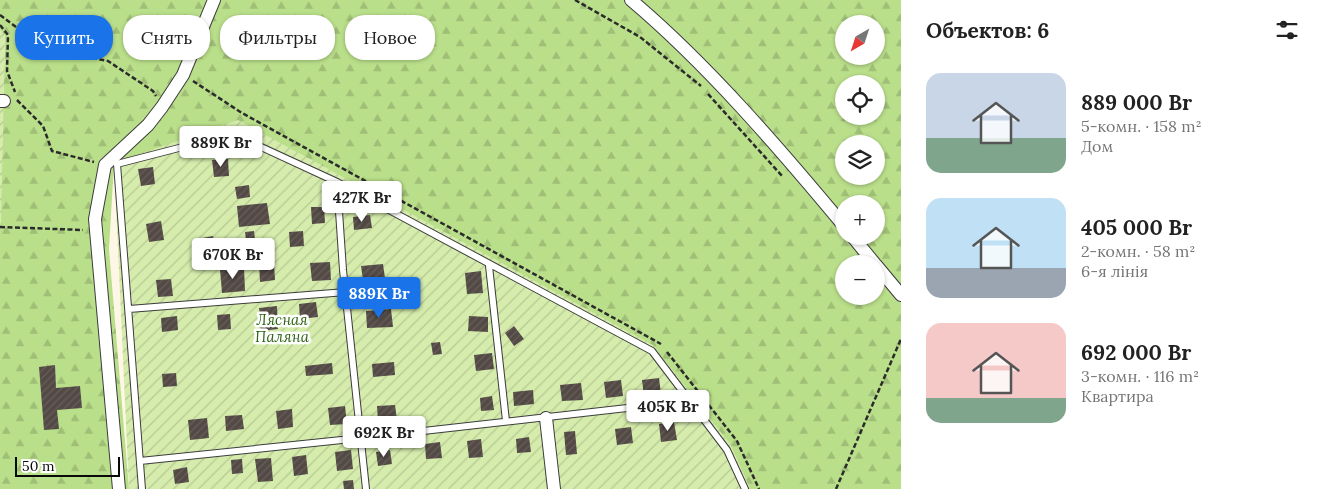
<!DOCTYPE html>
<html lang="ru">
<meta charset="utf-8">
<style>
:root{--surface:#fff;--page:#f6f6f6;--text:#222;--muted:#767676;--accent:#1a73e8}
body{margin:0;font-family:Lora,serif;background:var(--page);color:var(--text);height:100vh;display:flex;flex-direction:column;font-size:19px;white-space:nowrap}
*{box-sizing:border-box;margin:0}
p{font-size:16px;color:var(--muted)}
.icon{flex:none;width:28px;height:28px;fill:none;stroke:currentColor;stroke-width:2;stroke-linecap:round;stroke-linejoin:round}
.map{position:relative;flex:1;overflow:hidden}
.panel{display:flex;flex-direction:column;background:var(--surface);width:425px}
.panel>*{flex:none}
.guide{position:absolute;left:15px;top:15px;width:475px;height:45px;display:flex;gap:10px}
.needle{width:32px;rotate:219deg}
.controls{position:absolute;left:835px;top:15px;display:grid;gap:10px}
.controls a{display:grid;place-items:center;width:50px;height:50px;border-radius:50%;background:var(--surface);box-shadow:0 1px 4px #0004;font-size:25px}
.scale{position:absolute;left:15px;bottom:12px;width:105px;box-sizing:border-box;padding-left:5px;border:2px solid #090909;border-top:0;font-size:14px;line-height:18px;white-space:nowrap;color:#090909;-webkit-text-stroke:4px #fff;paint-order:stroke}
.price{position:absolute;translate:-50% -42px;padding:0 11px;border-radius:5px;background:#fff;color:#222;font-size:16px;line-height:32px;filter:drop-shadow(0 1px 2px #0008)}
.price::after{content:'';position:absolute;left:50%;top:30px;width:15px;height:11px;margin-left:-8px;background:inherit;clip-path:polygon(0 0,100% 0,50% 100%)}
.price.on{background:var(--accent);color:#fff}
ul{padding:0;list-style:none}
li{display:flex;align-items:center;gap:15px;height:125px;padding:0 25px}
li span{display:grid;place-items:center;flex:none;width:140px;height:100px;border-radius:15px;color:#555}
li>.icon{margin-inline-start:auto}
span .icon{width:60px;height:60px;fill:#fffc;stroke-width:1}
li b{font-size:21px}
h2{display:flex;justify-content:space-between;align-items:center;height:60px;padding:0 25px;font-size:21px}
.chip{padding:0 18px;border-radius:20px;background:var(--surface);box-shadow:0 1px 4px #0004;font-size:18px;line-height:45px}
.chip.on{background:var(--accent);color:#fff}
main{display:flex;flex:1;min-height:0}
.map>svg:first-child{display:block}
.forest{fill:url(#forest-firs);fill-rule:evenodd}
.garden{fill:url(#garden-furrows)}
.building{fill:url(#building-hatch)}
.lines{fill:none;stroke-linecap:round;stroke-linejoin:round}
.service-casing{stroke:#3c3c3c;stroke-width:8}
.minor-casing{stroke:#3c3c3c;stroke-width:14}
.path{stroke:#2b2b2b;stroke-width:2.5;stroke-dasharray:5 2.5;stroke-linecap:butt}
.service{stroke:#fff;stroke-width:6}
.minor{stroke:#fff;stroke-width:12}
.labels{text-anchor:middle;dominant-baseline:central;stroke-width:5;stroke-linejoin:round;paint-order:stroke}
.park-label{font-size:15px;font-style:italic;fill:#2f6515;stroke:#fff}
</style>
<main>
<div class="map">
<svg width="901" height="489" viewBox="0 0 901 489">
<defs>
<pattern id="forest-firs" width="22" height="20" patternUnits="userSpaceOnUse" patternTransform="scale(1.25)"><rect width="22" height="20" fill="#badf8a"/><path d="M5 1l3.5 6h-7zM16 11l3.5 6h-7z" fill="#9fbe76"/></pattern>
<pattern id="garden-furrows" width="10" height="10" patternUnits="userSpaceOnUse" patternTransform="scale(1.25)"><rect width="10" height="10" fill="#d5ecac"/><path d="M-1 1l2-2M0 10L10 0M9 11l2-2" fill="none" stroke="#b6c993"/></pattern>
<pattern id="building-hatch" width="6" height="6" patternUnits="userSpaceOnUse" patternTransform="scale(1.25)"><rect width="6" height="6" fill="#534945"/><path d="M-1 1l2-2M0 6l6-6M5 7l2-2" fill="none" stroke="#675f5b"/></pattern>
</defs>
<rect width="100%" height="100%" fill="#fff7e6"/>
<!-- forest -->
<path class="forest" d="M0,0H901V489H750L730,444L114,163L109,249L129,489H0V223L5,36L0,30ZM844,24H876V56H844ZM844,84H876V116H844ZM844,144H876V176H844ZM844,204H876V236H844ZM844,264H876V296H844Z"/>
<!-- garden -->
<path class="garden" d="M0,30L5,35L1,223H0Z
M238,120L653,345L730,444L750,489H129L114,163Z"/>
<!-- building -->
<path class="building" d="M228,159L229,176L214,177L212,160Z
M153,167L155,184L141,186L138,169Z
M249,185L250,197L237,199L235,187Z
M267,203L270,224L239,227L237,206Z
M311,207H324L325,223L312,224Z
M370,215L372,228L354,230L353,217Z
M161,221L164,240L149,242L146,224Z
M254,231L256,248L247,249L245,232Z
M303,231L304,246L290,247L289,232Z
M213,236L216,251L205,253L202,238Z
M274,262L275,280L260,282L259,263Z
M330,262L331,280L312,281L310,263Z
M383,264L385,278L363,280L361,266Z
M244,267L245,291L222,293L220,269Z
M481,271L483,293L467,294L465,273Z
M171,279L173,296L158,297L156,280Z
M316,302L318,317L300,319L299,304Z
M277,306L278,329L261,331L259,308Z
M391,309L393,327L367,328L366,311Z
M230,314L231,329L218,330L217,315Z
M177,316L178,330L162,332L161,318Z
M469,316L488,317V332L468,331Z
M514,326L524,339L514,346L505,333Z
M440,342L442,354L433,355L431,343Z
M492,353L494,369L476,371L474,355Z
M394,362L395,375L373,377L372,364Z
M332,363L333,374L306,376L305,366Z
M55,365L56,388L80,386L82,408L57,410L59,429L44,430L39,367Z
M176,373L177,386L163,387L162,374Z
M659,378L661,394L644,396L642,380Z
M621,380L623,396L606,398L604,382Z
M581,383L583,400L562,401L560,385Z
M533,390L534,404L514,406L513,392Z
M492,396L494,410L481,411L480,398Z
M395,405L397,420L378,422L377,406Z
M345,406L347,424L330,425L328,408Z
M292,409L293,427L278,429L276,411Z
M242,415L244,429L226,431L225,416Z
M207,418L209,438L190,440L188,420Z
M674,422L677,440L661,442L659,424Z
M631,427L633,443L617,445L615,429Z
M575,431L577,454L566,455L564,432Z
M529,437L531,452L517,453L516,439Z
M481,439L483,457L469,458L467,441Z
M440,442L442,458L426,459L425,444Z
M351,450L353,469L337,471L335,452Z
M390,450L392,464L378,466L376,452Z
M306,455L308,474L294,476L292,457Z
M271,458L273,481L258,482L255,459Z
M242,459L243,473L232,474L231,460Z
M187,467L189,482L175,484L173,470Z
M353,480L354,489H344L343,481Z"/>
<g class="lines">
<!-- service casing -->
<g class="service-casing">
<path id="service" d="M337,182L343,270L366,489
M489,266L506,421
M129,309L346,292
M140,461L361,438L689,401
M142,489L117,164L233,134L337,182L652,351L727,450L745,489"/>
</g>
<!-- minor casing -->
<g class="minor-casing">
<path id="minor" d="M631,0C707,64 780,149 844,226
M0,101H4
M852,236L875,264
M876,265L901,295
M546,418L554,489
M119,489L95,219L105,165L148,125L162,107L183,75L214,0"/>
</g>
<!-- path -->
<path class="path" d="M575,0L640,37L701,86
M0,15L27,35L36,46L108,61L153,91L156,96
M0,25L8,35L7,71L15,92
M193,81L242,113L661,344
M708,94L783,177
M17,100L43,126L52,151L94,162
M0,227L83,230
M667,352L737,441L759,489
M836,489L901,339"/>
<!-- service -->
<use href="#service" class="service"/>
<!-- minor -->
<use href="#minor" class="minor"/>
</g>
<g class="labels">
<!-- park labels -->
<g class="park-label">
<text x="282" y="319">Лясная<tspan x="282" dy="17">Паляна</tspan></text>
</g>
</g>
</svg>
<div class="controls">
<a><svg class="needle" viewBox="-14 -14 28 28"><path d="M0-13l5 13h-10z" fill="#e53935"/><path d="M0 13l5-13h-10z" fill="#767676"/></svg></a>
<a><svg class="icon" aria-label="locate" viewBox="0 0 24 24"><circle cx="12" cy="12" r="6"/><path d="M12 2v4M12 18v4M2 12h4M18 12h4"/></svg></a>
<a><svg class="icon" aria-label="layers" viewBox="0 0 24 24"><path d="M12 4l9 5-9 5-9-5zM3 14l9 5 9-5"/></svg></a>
<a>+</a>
<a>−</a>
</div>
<div class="scale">50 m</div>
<b class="price" style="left:221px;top:168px">889K Br</b>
<b class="price" style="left:362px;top:223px">427K Br</b>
<b class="price" style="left:233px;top:280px">670K Br</b>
<b class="price on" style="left:379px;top:319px">889K Br</b>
<b class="price" style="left:668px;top:432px">405K Br</b>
<b class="price" style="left:384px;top:458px">692K Br</b>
<div class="guide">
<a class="chip on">Купить</a>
<a class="chip">Снять</a>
<a class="chip">Фильтры</a>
<a class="chip">Новое</a>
</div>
</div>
<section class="panel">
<h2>Объектов: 6<svg class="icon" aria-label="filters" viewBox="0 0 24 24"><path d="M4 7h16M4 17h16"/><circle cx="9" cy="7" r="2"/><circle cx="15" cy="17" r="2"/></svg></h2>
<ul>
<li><span style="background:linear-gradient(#c9d6e8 65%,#7fa58c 0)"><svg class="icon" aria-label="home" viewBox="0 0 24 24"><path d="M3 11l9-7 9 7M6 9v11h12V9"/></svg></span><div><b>889 000 Br</b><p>5-комн. · 158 m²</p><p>Дом</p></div></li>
<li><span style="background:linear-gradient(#bfe0f5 70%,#9aa5b1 0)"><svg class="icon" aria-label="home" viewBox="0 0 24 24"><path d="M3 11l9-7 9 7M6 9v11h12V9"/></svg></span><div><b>405 000 Br</b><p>2-комн. · 58 m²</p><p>6-я лінія</p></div></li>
<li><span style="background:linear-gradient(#f6c9c9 75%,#7fa58c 0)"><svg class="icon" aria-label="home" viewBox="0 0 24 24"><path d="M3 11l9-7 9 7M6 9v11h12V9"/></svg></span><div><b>692 000 Br</b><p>3-комн. · 116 m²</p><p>Квартира</p></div></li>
</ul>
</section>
</main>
